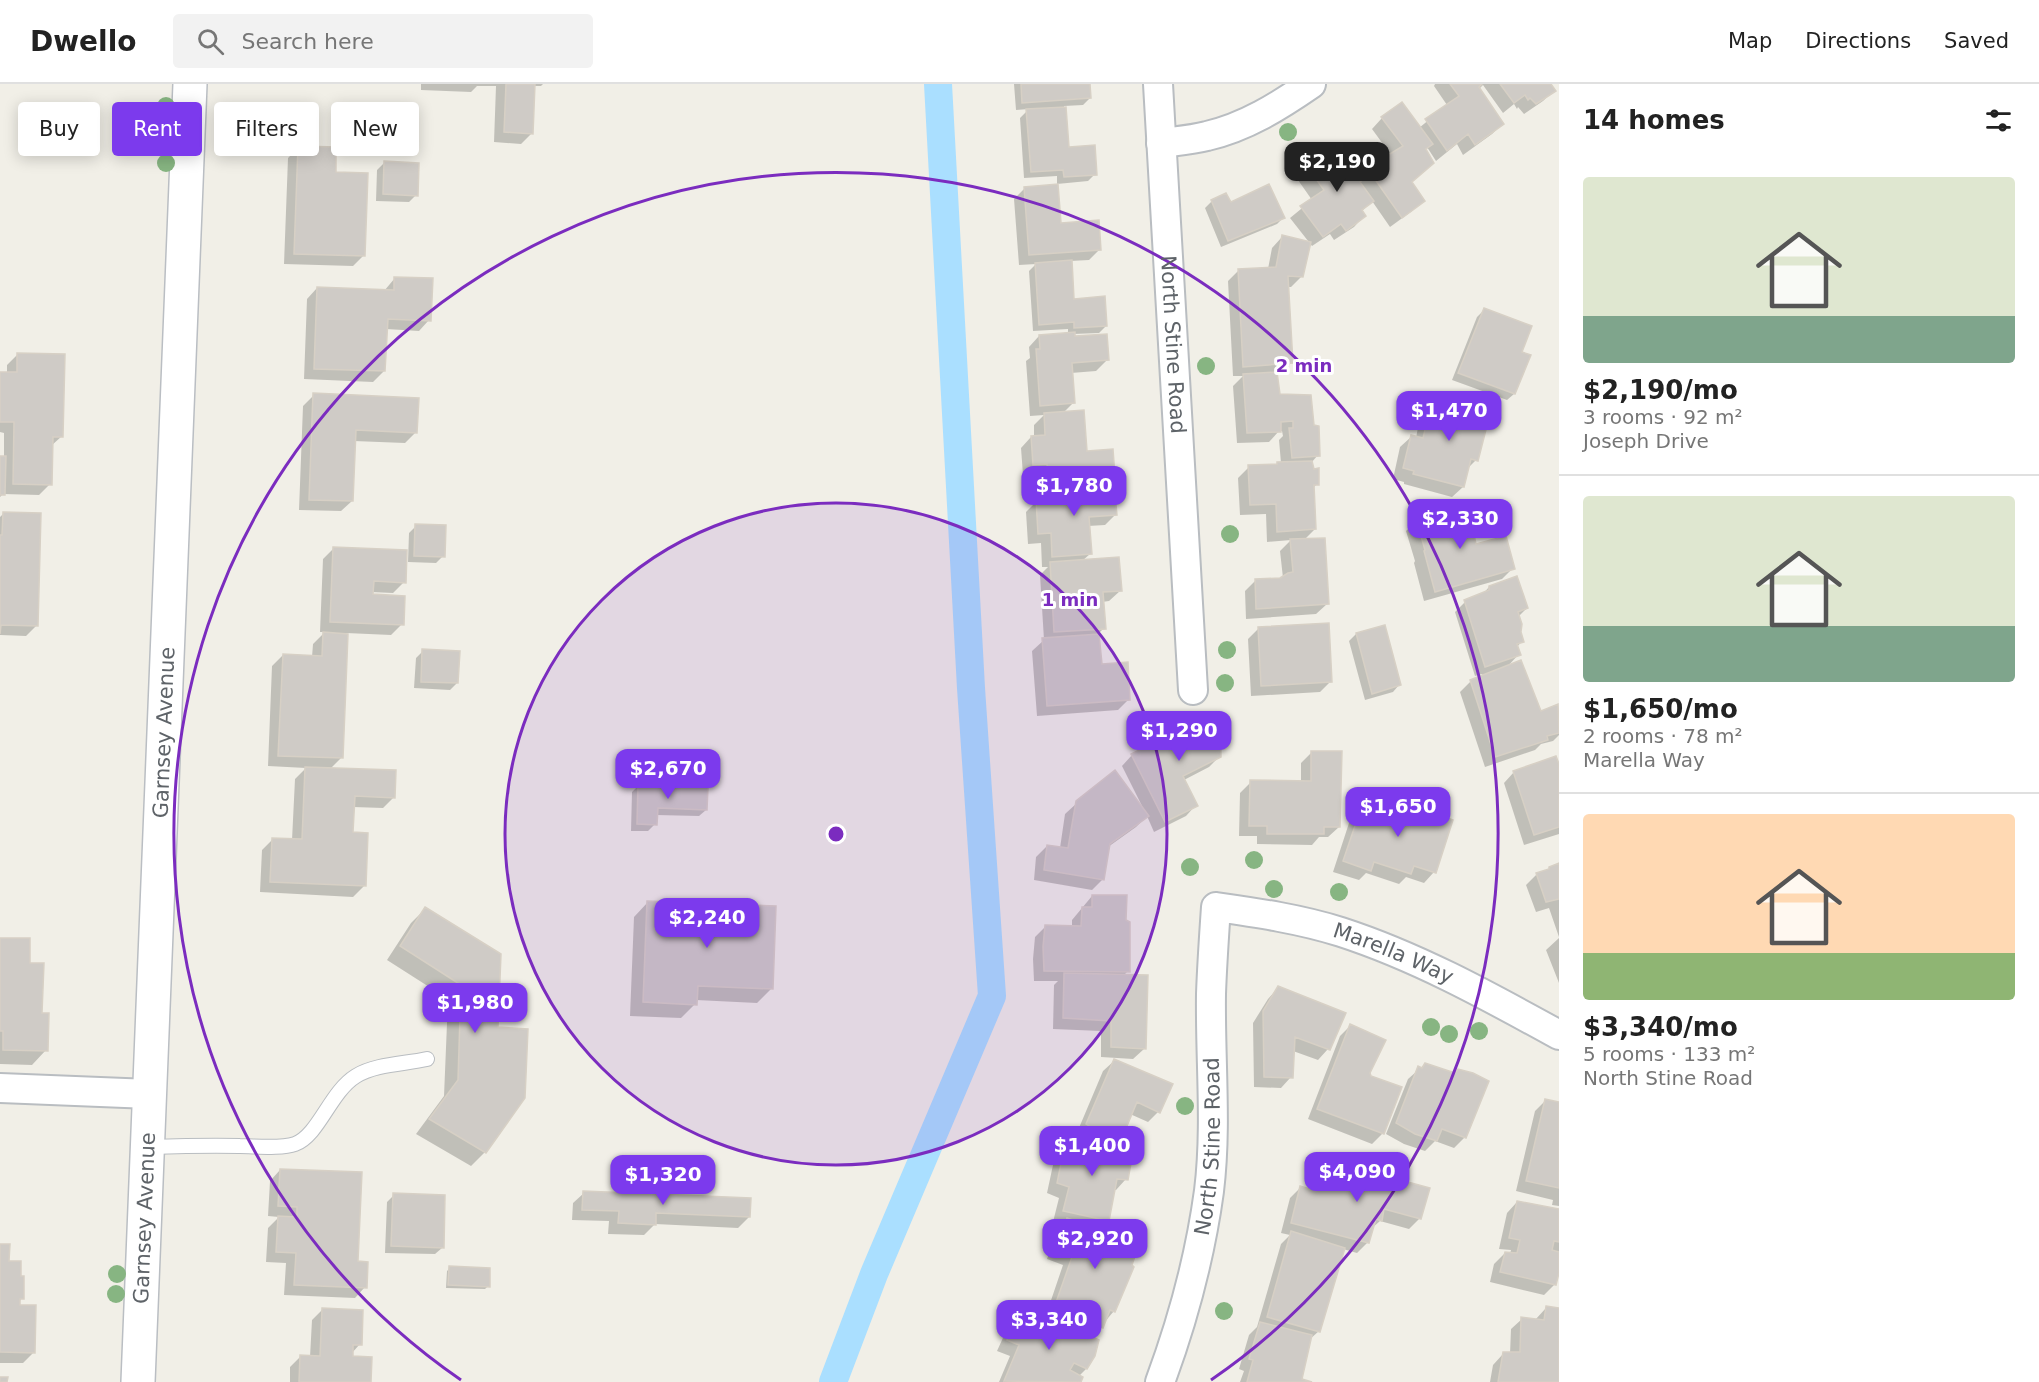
<!DOCTYPE html>
<meta charset="utf-8">
<style>
:root{--surface:#fff;--page:#f2f2f2;--text:#222;--muted:#767676;--line:#e0e0e0;--accent:#7c3aed}
body{margin:0;font-family:"DejaVu Sans",sans-serif;background:var(--page);color:var(--text);height:100vh;display:flex;flex-direction:column;font-size:22px;white-space:nowrap}
*{box-sizing:border-box;margin:0}
p{font-size:20px;color:var(--muted)}
.icon{flex:none;width:33px;height:33px;fill:none;stroke:currentColor;stroke-width:2;stroke-linecap:round;stroke-linejoin:round}
.map{position:relative;flex:1;overflow:hidden}
.drawer{display:flex;flex-direction:column;background:var(--surface);width:480px}
.drawer>*{flex:none}
.hud{position:absolute;left:18px;top:18px;width:570px;height:54px;display:flex;gap:12px}
.price{position:absolute;translate:-50% -51px;padding:0 14px;border-radius:12px;background:var(--accent);color:#fff;font-size:20px;line-height:39px;filter:drop-shadow(0 2px 3px #0008)}
.price::after{content:'';position:absolute;left:50%;top:36px;width:18px;height:14px;margin-left:-9px;background:inherit;clip-path:polygon(0 0,100% 0,50% 100%)}
.price.selected{background:#222;color:#fff}
ul{padding:0;list-style:none}
li{display:grid;align-content:center;gap:12px;height:318px;padding:0 24px}
li+li{border-top:2px solid var(--line)}
li span{display:grid;place-items:center;height:186px;border-radius:6px;color:#555}
li>.icon{margin-inline-start:auto}
span .icon{width:108px;height:108px;fill:#fffc;stroke-width:1}
li b{font-size:26px}
h2{display:flex;justify-content:space-between;align-items:center;height:72px;padding:0 24px;font-size:26px}
.chip{padding:0 21px;border-radius:6px;background:var(--surface);box-shadow:0 3px 15px #0003;font-size:21px;line-height:54px}
.chip.selected{background:var(--accent);color:#fff}
header{display:flex;align-items:center;gap:36px;box-sizing:border-box;height:84px;padding:0 30px;background:var(--surface);border-bottom:2px solid var(--line)}
header strong{font-size:28px}
nav{display:flex;gap:33px;margin-inline-start:auto;font-size:21px}
.search{width:420px;height:54px;background:var(--page);display:flex;align-items:center;gap:15px;box-sizing:border-box;padding:0 21px;border-radius:6px;color:var(--muted);font-size:22px}
main{display:flex;flex:1;min-height:0}
.map>svg:first-child{display:block}
.shadow{fill:#0003}
.lines{fill:none;stroke-linecap:round;stroke-linejoin:round}
.canal{stroke:#aadfff;stroke-width:28}
.building{fill:#cfcbc6;stroke:#d7d0c5;stroke-width:1.5}
.lane-casing{stroke:#b9bdc1;stroke-width:16}
.street-casing{stroke:#b9bdc1;stroke-width:32}
.secondary-casing{stroke:#babec3;stroke-width:36}
.lane{stroke:#fff;stroke-width:14}
.street{stroke:#fff;stroke-width:28}
.secondary{stroke:#fff;stroke-width:33}
.tree{fill:#87b582}
.ring{fill:none;stroke:#7b2cbf;stroke-width:3}
.labels{text-anchor:middle;dominant-baseline:central;stroke-width:6;stroke-linejoin:round;paint-order:stroke}
.street-label{font-size:21px;fill:#5e6368;stroke:#fff}
.centre{fill:#7b2cbf;stroke:#fff;stroke-width:3}
.ring-label{font-size:18px;text-anchor:middle;font-weight:bold;fill:#7b2cbf;stroke:#fff;stroke-width:6;stroke-linejoin:round;paint-order:stroke}
</style>
<header>
<strong>Dwello</strong>
<div class="search"><svg class="icon" aria-label="search" viewBox="0 0 24 24"><circle cx="10" cy="10" r="6"/><path d="M15 15l6 6"/></svg>Search here</div>
<nav><a>Map</a><a>Directions</a><a>Saved</a></nav>
</header>
<main>
<div class="map">
<svg width="1559" height="1298" viewBox="0 0 1559 1298">
<rect width="100%" height="100%" fill="#f1efe7"/>
<!-- shadow -->
<path class="shadow" d="M421,0H543L541,2H534L532,49L521,60L494,58L496,2H477L471,8L421,6Z
M1014,0H1089L1090,14L1083,21L1064,22L1067,65L1095,90L1088,97L1057,100V92L1024,94L1020,34L1029,25L1016,26Z
M1435,0H1550L1554,6L1543,17L1524,30L1518,23L1517,25L1514,20L1503,29L1483,1L1479,5L1502,40L1492,50L1463,71L1457,60L1436,77L1427,63L1410,99L1423,116L1412,127L1390,143L1372,117L1361,128L1364,132L1354,143L1334,156L1330,150L1312,162L1290,134L1312,116L1298,96L1309,86L1340,63L1359,90L1363,91L1391,71L1372,45L1382,34L1419,44L1447,21L1434,2Z
M299,63L334,89L363,172L353,182L284,180L288,74Z
M384,79L416,111L409,118L376,117L377,86Z
M1025,104L1059,140L1100,165L1089,176L1070,177L1073,216L1106,242L1099,249L1073,250V254L1107,276L1096,287L1071,289L1073,319L1063,329L1086,369L1113,393L1103,403L1115,431L1105,441L1088,442L1090,470L1082,477L1120,507L1109,517L1102,518L1104,544L1098,550L1100,582L1129,615L1118,626L1037,632L1032,567L1044,556L1040,491L1048,483H1042L1041,459L1028,460L1026,428L1047,407L1039,408L1037,389L1023,391L1021,364L1031,353H1034V341L1044,331L1030,332L1026,277L1030,274L1029,263L1039,252L1068,250V245L1033,247L1029,187L1036,180L1019,181L1014,115Z
M1212,117L1230,120L1284,133L1277,140L1221,163L1205,124Z
M1282,153L1302,192L1291,203H1287L1291,279L1280,289L1276,290L1279,312L1318,371L1311,379L1317,400L1313,404L1315,445L1304,456L1327,520L1316,530L1246,535L1245,507L1255,497L1283,494L1280,467L1291,456L1267,458L1266,430L1240,431L1238,394L1249,383L1275,382L1281,379L1279,356L1283,352L1282,347H1279L1269,358L1237,359L1233,302L1243,292H1233L1228,197L1239,186L1268,185L1272,164Z
M395,194L429,236L419,247L386,245L384,287L373,298L304,295L307,215L317,204L384,207Z
M1484,226L1520,269L1529,272L1514,310L1507,316L1452,296L1477,233Z
M18,270L62,352L51,362L50,400L39,411L3,410L0,413V373L4,374V349L0,348V289H7V281Z
M314,311L416,348L405,359L354,357L352,417L341,427L299,426L303,322Z
M1456,314L1476,376L1467,385L1463,403L1452,413L1404,400V398L1393,395L1400,363L1411,353L1416,354L1420,333L1431,322L1445,327V324Z
M3,430L37,541L26,552L0,551V433Z
M1427,431L1475,462L1513,484L1502,495L1424,517L1414,479L1415,477L1406,447L1416,437L1424,435Z
M416,442L443,472L436,479L408,478L409,449Z
M334,464L404,498L393,509L371,508V512L402,540L391,551L346,549L341,674L330,685L394,713L383,724L353,723L352,750L364,802L353,813L260,808L262,766L273,755L292,756L295,695L306,684L268,682L272,582L283,571L312,573L313,560L325,548H320L323,475Z
M1489,503L1527,524L1518,533L1522,557L1517,563L1519,570L1507,583L1540,628L1557,622L1559,629V651L1553,657L1541,660L1535,666L1485,683L1460,608L1471,597L1483,592L1482,590L1475,592L1455,528L1465,518L1482,511Z
M1259,544L1331,597L1320,608L1251,612L1248,555Z
M1356,550L1399,601L1393,608L1365,616L1349,557Z
M423,567L457,599L450,606L414,604L416,574Z
M1184,631L1220,672L1209,683L1184,696L1196,721L1186,732L1154,748L1147,732L1136,743L1108,763L1103,795L1092,806L1034,796L1036,773L1047,762L1060,764L1065,730L1077,719L1142,722L1122,682L1132,671L1174,651L1173,641Z
M1312,668L1339,743L1328,753H1319L1312,761L1257,760V752H1239L1240,709L1251,698L1301,699V679Z
M1559,684V750L1524,761L1504,699L1514,688Z
M639,701L706,726L699,732L656,731L655,740L648,747H631L632,708Z
M1386,715L1434,788L1424,799L1406,793L1399,800L1366,789L1359,796L1333,788L1350,736L1361,725L1374,730L1375,725Z
M1559,781V853L1549,824L1536,828L1526,801L1537,790Z
M1092,812L1125,837L1128,887L1123,892L1144,965L1133,975L1101,973V947L1053,945L1054,901L1058,897H1034L1033,875L1035,853L1046,842L1072,843V836Z
M648,818L771,905L757,919L696,916L695,920L681,934L630,932L634,833Z
M425,825L500,871L485,1068L471,1082L416,1050L444,1012L448,915L387,876L411,839Z
M1559,854V899L1546,866Z
M0,855L28,880L41,931L46,966L32,981L0,980Z
M1278,904L1328,965L1318,976L1293,967L1291,993L1281,1004L1254,1003L1253,939L1268,915Z
M1350,942L1369,994L1400,1004L1382,1050L1372,1060L1308,1035L1340,952Z
M1114,977L1158,1028L1148,1038L1130,1030L1121,1053L1109,1065L1126,1095L1116,1106H1113L1107,1136L1099,1144L1114,1227L1091,1254L1094,1271L1086,1285L1079,1292L1082,1293L1080,1298H999L1010,1272L997,1267L1007,1245L1018,1234L1025,1237L1033,1228L1045,1234L1063,1181L1047,1175L1057,1146L1064,1140L1053,1138L1059,1114L1047,1109L1056,1067L1067,1057L1092,1061L1076,1051L1103,987Z
M1425,980L1465,1053L1454,1064L1435,1057L1425,1067L1404,1060L1386,1050L1408,995Z
M1546,1016L1559,1020V1122L1552,1121L1553,1116L1516,1107L1535,1027Z
M1342,1082L1420,1134L1409,1145L1380,1137L1371,1145L1368,1158L1357,1169L1343,1165L1319,1247L1309,1256L1300,1296L1307,1298H1240L1244,1287L1239,1285L1249,1251L1257,1243L1281,1160L1290,1151L1281,1149L1290,1114L1301,1103L1313,1108Z
M280,1086L357,1179L365,1203L355,1214L284,1211L286,1179L266,1178L268,1144L279,1133L268,1132L270,1097Z
M584,1109L749,1133L738,1144L655,1140L644,1151L608,1150L609,1137L572,1136L573,1119Z
M394,1111L442,1164L435,1170L385,1169L387,1118Z
M1517,1118L1559,1127V1172L1555,1200L1544,1211L1490,1198L1494,1180L1505,1169L1510,1170L1511,1166L1499,1165L1507,1129Z
M0,1161L22,1214L19,1218L33,1269L23,1279H0Z
M450,1184L488,1202L485,1205L446,1204L447,1187Z
M1546,1224L1559,1225V1298H1490L1493,1281L1503,1270H1510L1511,1245L1522,1235L1535,1236Z
M322,1226L360,1260L351,1270L370,1298H290V1283L301,1272L310,1273L312,1236Z"/>
<g class="lines">
<!-- canal -->
<path class="canal" d="M833,1298L874,1190L992,912L971,604L938,0"/>
</g>
<!-- building -->
<path class="building" d="M506,0H535L533,50L504,48Z
M1021,0H1090L1091,14L1022,19Z
M1450,0H1482L1479,3L1504,40L1475,61L1468,50L1447,67L1425,35L1459,12Z
M1500,0H1551L1556,7L1536,20L1530,14L1528,16L1525,11L1514,19Z
M1402,18L1433,60L1426,65L1434,79L1412,98L1425,117L1402,134L1367,84L1403,62L1381,33Z
M1066,23L1069,63L1095,61L1097,91L1064,93L1063,86L1031,88L1026,25Z
M1341,61L1360,88L1361,86L1367,93L1360,98L1374,117L1362,126L1366,132L1346,147L1341,140L1323,153L1300,122L1324,106L1308,84Z
M298,62L336,63V88L368,89L365,172L294,170Z
M384,77L419,79L418,112L383,110Z
M1058,100L1061,139L1099,136L1101,166L1029,171L1024,103Z
M1269,100L1285,134L1228,157L1211,116L1226,109L1231,118Z
M1282,151L1311,158L1303,193L1288,192L1293,279L1243,283L1238,185L1276,183Z
M1072,176L1074,215L1105,212L1107,242L1074,244V238L1039,241L1035,179Z
M394,193L433,194L431,237L388,235L385,287L314,285L317,203L394,206Z
M1484,224L1532,242L1522,268L1531,271L1515,310L1458,289Z
M1075,248V252L1107,250L1109,276L1072,279L1075,319L1040,322L1036,265H1040L1039,251Z
M17,269L65,270L63,353H53L52,401L13,400L14,338H0V288H17Z
M1277,288L1280,310L1311,311L1314,341L1319,342L1320,372L1292,374L1289,344H1293V337L1281,338V348L1247,349L1243,290Z
M313,309L419,314L417,349L356,346L353,417L309,416Z
M1455,312L1492,322L1478,377L1471,375L1464,403L1413,390L1414,387L1403,384L1411,351L1423,354L1431,321L1454,328Z
M1084,326L1087,367L1113,365L1115,393L1049,398L1047,380L1033,381L1031,352L1045,351L1044,329Z
M0,372H6L5,411H0Z
M1312,377L1314,385L1319,384V401H1314L1316,445L1277,448L1276,420L1250,421L1248,381L1277,380V378Z
M1114,401L1117,431L1089,433L1092,470L1052,473L1051,449L1038,450L1036,415L1048,414L1047,406Z
M1467,419L1476,460L1506,452L1515,485L1435,508L1424,467L1425,466L1416,435L1428,432L1427,430Z
M3,428L41,429L38,542L1,541L0,550V451H2Z
M415,440L446,441L445,473L414,472Z
M1325,454L1329,520L1256,525L1255,495L1280,494L1288,489L1293,488L1290,455Z
M333,463L407,466L406,499L374,497L373,510L405,512L404,541L330,538Z
M1119,473L1122,507L1103,508L1106,545L1054,548L1050,478Z
M1517,492L1528,524L1518,528L1522,540L1521,548L1524,558L1517,560L1521,571L1485,583L1464,516L1489,506V502Z
M1329,539L1332,598L1261,602L1258,543Z
M1385,541L1401,601L1372,610L1356,549Z
M323,548L348,550L343,674L278,672L283,570L322,572Z
M1099,550L1102,580L1128,578L1130,616L1047,622L1042,554Z
M422,565L460,567L458,599L421,598Z
M1521,576L1541,627L1558,620L1559,649L1547,652L1548,656L1495,673L1470,596Z
M1183,629H1220L1221,673L1183,692L1198,722L1165,738L1131,670L1184,644Z
M1311,667H1342L1340,743H1324V750H1267V742H1249L1250,696L1311,697Z
M1556,672L1559,680V743L1534,751L1513,687Z
M305,683L396,686L395,714L355,712L353,748L368,749L366,802L270,798L272,754L302,755Z
M1115,686L1149,732L1110,760L1104,796L1044,786L1047,761L1068,764L1076,717Z
M638,700L708,703L707,726L658,724L657,741L637,740Z
M1386,713L1453,736L1436,789L1414,782L1411,790L1374,778L1371,787L1343,777L1361,724L1380,730Z
M1559,779V815L1546,818L1536,789L1549,785V783Z
M1092,811H1127L1126,836L1130,838V888L1044,887L1043,863L1045,841L1081,842L1082,823H1092Z
M647,817L776,822L773,905L698,902L697,921L643,918Z
M425,823L501,870L498,943L528,945L525,1014L486,1069L429,1035L458,996L461,901L400,862Z
M0,854H30V879H44L42,929H49L48,967L3,966V947H0Z
M1064,889L1148,891L1146,965L1111,963V937L1063,934Z
M1278,902L1346,929L1330,966L1295,953L1293,994L1264,993L1263,927Z
M1350,940L1386,956L1370,989L1371,992L1402,1003L1384,1050L1317,1025Z
M1114,975L1173,1000L1160,1029L1137,1018L1122,1054L1104,1052L1086,1040Z
M1425,979L1455,989L1458,985L1473,989L1489,997L1466,1054L1442,1045L1437,1057L1415,1050L1396,1039L1418,982L1422,984Z
M1545,1015L1559,1018V1104L1526,1097Z
M1066,1055L1133,1068L1128,1096L1117,1095L1109,1137L1063,1127L1069,1103L1057,1099Z
M1342,1080L1430,1104L1421,1135L1384,1125L1382,1137L1376,1135L1369,1159L1291,1139L1300,1102L1316,1107L1318,1101L1325,1103L1329,1091L1337,1093Z
M280,1085L362,1088L358,1177L368,1178L367,1204L294,1201L296,1169L276,1168L278,1132L297,1133V1123L278,1122Z
M583,1107L751,1114L750,1133L656,1129V1141L618,1139L619,1127L582,1126Z
M393,1109L445,1111L444,1164L391,1162Z
M1517,1117L1559,1125V1158L1554,1157L1552,1166L1559,1168V1189L1556,1201L1500,1188L1505,1168L1517,1169L1520,1156L1509,1154Z
M1067,1134L1083,1140L1085,1136L1117,1150L1120,1147L1141,1154L1132,1181L1134,1183L1115,1228L1110,1226L1103,1244L1054,1224L1073,1170L1057,1164Z
M1291,1147L1345,1164L1320,1248L1267,1233Z
M0,1160H10L9,1177H21V1192H24V1215H20V1221H36L35,1269L0,1268Z
M449,1182L490,1184V1203L448,1201Z
M1546,1222L1559,1224V1298H1498L1503,1268H1520L1521,1233L1544,1236Z
M322,1224L363,1226L362,1261H353V1272L372,1273L371,1298H299L300,1271L320,1272Z
M1033,1227L1099,1256L1095,1272L1087,1285L1074,1279L1070,1286L1083,1293L1081,1298L1004,1297L1019,1261L1007,1256L1017,1232L1029,1237Z
M1260,1238L1312,1251L1302,1295L1312,1298H1247L1253,1276L1249,1275Z
M0,1293H8L7,1298H0Z"/>
<g class="lines">
<!-- lane casing -->
<g class="lane-casing">
<path id="lane" d="M148,1063C179,1062 209,1061 240,1062C255,1062 281,1065 295,1060C319,1051 330,1008 356,992C375,980 405,980 427,975"/>
</g>
<!-- street casing -->
<g class="street-casing">
<g id="street">
<path id="s1" d="M1158,0L1193,606"/>
<path d="M1161,59C1176,57 1192,56 1207,52C1246,43 1279,22 1311,0"/>
<path d="M0,1004L150,1010"/>
<path id="s2" d="M1160,1298C1183,1236 1200,1173 1209,1107C1217,1042 1210,976 1211,910C1212,881 1214,852 1216,823C1258,829 1300,835 1341,848C1418,873 1488,912 1559,951"/>
</g>
</g>
<!-- secondary casing -->
<g class="secondary-casing">
<g id="secondary">
<path id="s3" d="M138,1298L190,0"/>
</g>
</g>
<!-- lane -->
<use href="#lane" class="lane"/>
<!-- street -->
<use href="#street" class="street"/>
<!-- secondary -->
<use href="#secondary" class="secondary"/>
</g>
<!-- trees -->
<g class="tree">
<circle cx="166" cy="22" r="9"/>
<circle cx="1288" cy="48" r="9"/>
<circle cx="164" cy="61" r="9"/>
<circle cx="166" cy="79" r="9"/>
<circle cx="1206" cy="282" r="9"/>
<circle cx="1230" cy="450" r="9"/>
<circle cx="1227" cy="566" r="9"/>
<circle cx="1225" cy="599" r="9"/>
<circle cx="1254" cy="776" r="9"/>
<circle cx="1190" cy="783" r="9"/>
<circle cx="1274" cy="805" r="9"/>
<circle cx="1339" cy="808" r="9"/>
<circle cx="1431" cy="943" r="9"/>
<circle cx="1479" cy="947" r="9"/>
<circle cx="1449" cy="950" r="9"/>
<circle cx="1185" cy="1022" r="9"/>
<circle cx="117" cy="1190" r="9"/>
<circle cx="116" cy="1210" r="9"/>
<circle cx="1224" cy="1227" r="9"/>
</g>
<!-- distance rings -->
<circle cx="836" cy="750" r="331" fill="#7b2cbf" fill-opacity=".12"/>
<g class="ring">
<circle cx="836" cy="750" r="331"/>
<path d="M461 1296A662 662 0 1 1 1211 1296"/>
</g>
<g class="labels">
<!-- street labels -->
<g class="street-label">
<text stroke="none"><textPath href="#s1" startOffset="261">North Stine Road</textPath></text>
<text stroke="none"><textPath href="#s3" startOffset="650">Garnsey Avenue</textPath></text>
<text stroke="none"><textPath href="#s2" startOffset="666">Marella Way</textPath></text>
<text stroke="none"><textPath href="#s2" startOffset="242">North Stine Road</textPath></text>
<text stroke="none"><textPath href="#s3" startOffset="164">Garnsey Avenue</textPath></text>
</g>
</g>
<circle cx="836" cy="750" r="9" class="centre"/>
<g class="ring-label">
<text x="1304" y="288">2 min</text>
<text x="1070" y="522">1 min</text>
</g>
</svg>
<b class="price selected" style="left:1337px;top:109px">$2,190</b>
<b class="price" style="left:1449px;top:358px">$1,470</b>
<b class="price" style="left:1074px;top:433px">$1,780</b>
<b class="price" style="left:1460px;top:466px">$2,330</b>
<b class="price" style="left:1179px;top:678px">$1,290</b>
<b class="price" style="left:668px;top:716px">$2,670</b>
<b class="price" style="left:1398px;top:754px">$1,650</b>
<b class="price" style="left:707px;top:865px">$2,240</b>
<b class="price" style="left:475px;top:950px">$1,980</b>
<b class="price" style="left:1092px;top:1093px">$1,400</b>
<b class="price" style="left:1357px;top:1119px">$4,090</b>
<b class="price" style="left:663px;top:1122px">$1,320</b>
<b class="price" style="left:1095px;top:1186px">$2,920</b>
<b class="price" style="left:1049px;top:1267px">$3,340</b>
<div class="hud">
<a class="chip">Buy</a>
<a class="chip selected">Rent</a>
<a class="chip">Filters</a>
<a class="chip">New</a>
</div>
</div>
<section class="drawer">
<h2>14 homes<svg class="icon" aria-label="filters" viewBox="0 0 24 24"><path d="M4 7h16M4 17h16"/><circle cx="9" cy="7" r="2"/><circle cx="15" cy="17" r="2"/></svg></h2>
<ul>
<li><span style="background:linear-gradient(#dfe7d0 75%,#7fa58c 0)"><svg class="icon" aria-label="home" viewBox="0 0 24 24"><path d="M3 11l9-7 9 7M6 9v11h12V9"/></svg></span><div><b>$2,190/mo</b><p>3 rooms · 92 m²</p><p>Joseph Drive</p></div></li>
<li><span style="background:linear-gradient(#dfe7d0 70%,#7fa58c 0)"><svg class="icon" aria-label="home" viewBox="0 0 24 24"><path d="M3 11l9-7 9 7M6 9v11h12V9"/></svg></span><div><b>$1,650/mo</b><p>2 rooms · 78 m²</p><p>Marella Way</p></div></li>
<li><span style="background:linear-gradient(#ffd9b3 75%,#8fb573 0)"><svg class="icon" aria-label="home" viewBox="0 0 24 24"><path d="M3 11l9-7 9 7M6 9v11h12V9"/></svg></span><div><b>$3,340/mo</b><p>5 rooms · 133 m²</p><p>North Stine Road</p></div></li>
</ul>
</section>
</main>
